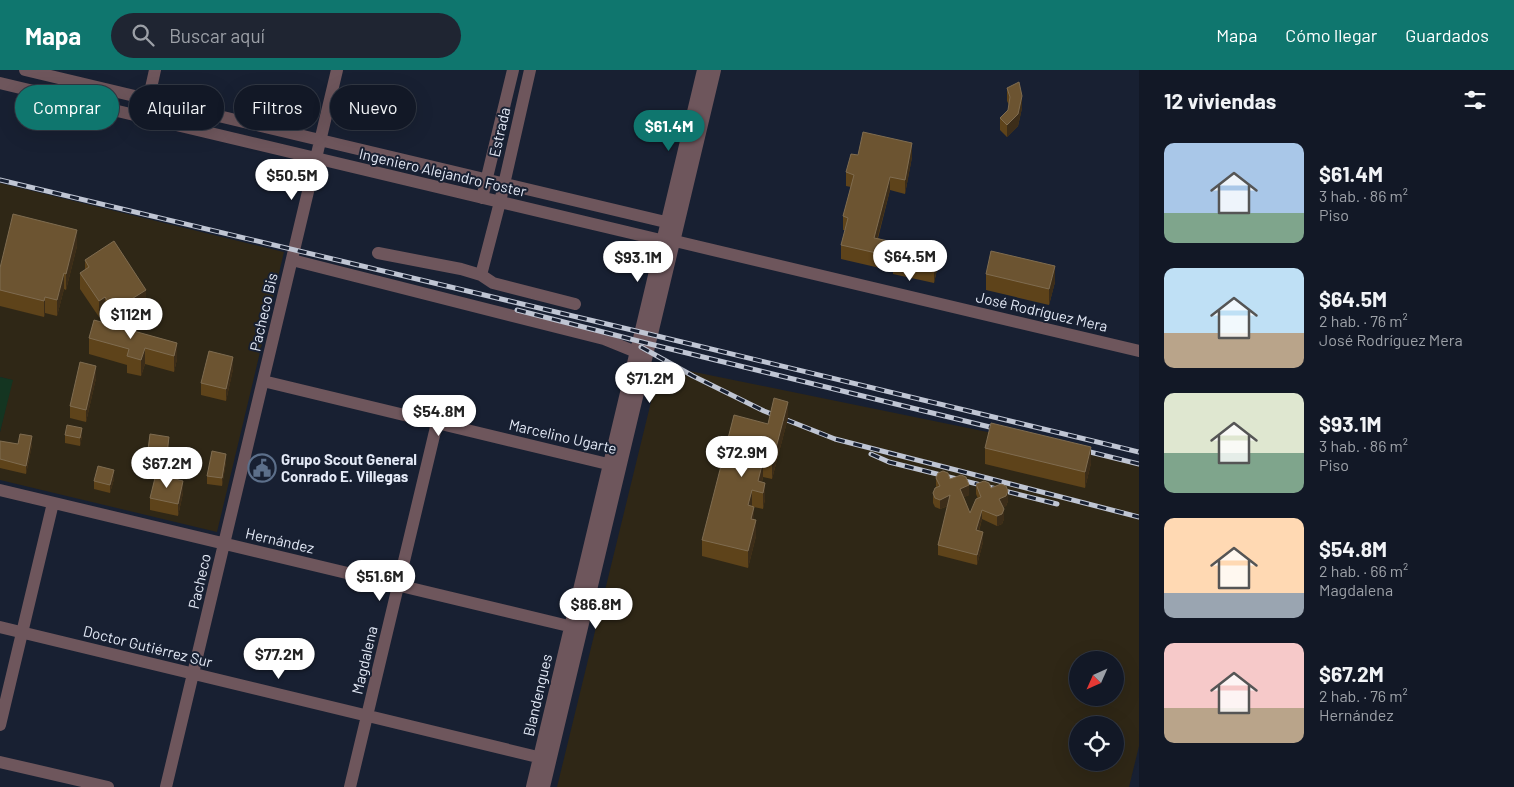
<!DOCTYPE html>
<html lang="es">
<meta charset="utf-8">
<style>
:root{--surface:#121826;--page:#1f2532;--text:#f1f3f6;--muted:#9ca0a7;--line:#313743;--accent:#0f766e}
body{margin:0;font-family:Barlow,sans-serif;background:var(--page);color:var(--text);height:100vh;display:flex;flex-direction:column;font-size:19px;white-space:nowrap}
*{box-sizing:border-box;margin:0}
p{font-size:16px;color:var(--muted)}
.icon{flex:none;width:28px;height:28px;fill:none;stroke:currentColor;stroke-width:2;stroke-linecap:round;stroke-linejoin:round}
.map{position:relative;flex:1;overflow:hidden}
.details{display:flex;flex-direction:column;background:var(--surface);width:375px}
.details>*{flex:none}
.guide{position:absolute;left:15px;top:15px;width:475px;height:45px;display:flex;gap:10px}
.needle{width:32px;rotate:225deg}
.fabs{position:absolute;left:1069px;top:581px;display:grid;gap:10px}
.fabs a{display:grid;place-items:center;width:55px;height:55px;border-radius:50%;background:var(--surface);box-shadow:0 5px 20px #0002,0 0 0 1px var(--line);font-size:25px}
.price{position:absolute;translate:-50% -42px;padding:0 11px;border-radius:18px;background:#fff;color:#222;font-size:16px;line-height:32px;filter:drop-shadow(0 1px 2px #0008)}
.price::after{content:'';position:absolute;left:50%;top:30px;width:15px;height:11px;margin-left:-8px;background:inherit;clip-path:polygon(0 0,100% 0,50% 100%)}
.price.selected{background:var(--accent);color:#fff}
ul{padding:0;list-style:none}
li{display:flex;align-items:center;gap:15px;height:125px;padding:0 25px}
li span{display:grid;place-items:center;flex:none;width:140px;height:100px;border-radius:10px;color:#555}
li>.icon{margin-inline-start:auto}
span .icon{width:60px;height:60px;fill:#fffc;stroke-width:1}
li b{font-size:21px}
h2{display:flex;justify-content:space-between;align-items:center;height:60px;padding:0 25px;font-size:21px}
.pill{padding:0 18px;border-radius:22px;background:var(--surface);box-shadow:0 5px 20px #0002,0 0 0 1px var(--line);font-size:18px;line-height:45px}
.pill.selected{background:var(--accent);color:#fff}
header{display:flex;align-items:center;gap:30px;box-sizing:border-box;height:70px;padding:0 25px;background:var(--accent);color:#fff}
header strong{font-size:24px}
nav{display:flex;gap:28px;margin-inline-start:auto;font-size:18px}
.search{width:350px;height:45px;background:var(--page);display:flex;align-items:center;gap:12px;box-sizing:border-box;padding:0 18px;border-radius:28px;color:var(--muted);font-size:19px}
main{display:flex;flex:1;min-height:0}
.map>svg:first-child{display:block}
.industrial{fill:#2f2716;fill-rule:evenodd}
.green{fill:#143521}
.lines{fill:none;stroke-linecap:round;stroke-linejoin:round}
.minor{stroke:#6e565c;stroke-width:12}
.rail-casing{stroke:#bfc5d3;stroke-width:5}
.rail{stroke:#182032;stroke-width:3;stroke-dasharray:9;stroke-linecap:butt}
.wall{fill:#5e431a}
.shaded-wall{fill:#3c2d19}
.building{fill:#6c5431;stroke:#7f6c50}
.labels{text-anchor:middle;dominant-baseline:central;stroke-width:4;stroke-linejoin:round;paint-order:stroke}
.street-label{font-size:15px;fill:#e3e9f6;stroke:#182032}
.poi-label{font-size:15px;font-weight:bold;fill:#e3e9f6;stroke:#182032;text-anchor:start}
</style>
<header>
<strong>Mapa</strong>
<div class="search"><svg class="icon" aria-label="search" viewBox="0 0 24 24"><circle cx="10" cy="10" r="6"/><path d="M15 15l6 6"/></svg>Buscar aquí</div>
<nav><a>Mapa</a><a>Cómo llegar</a><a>Guardados</a></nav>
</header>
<main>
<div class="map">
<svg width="1139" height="717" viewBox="0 0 1139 717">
<rect width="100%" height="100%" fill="#182032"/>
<!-- industrial -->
<path class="industrial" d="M0,113L284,182L217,462L0,410V362L12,310L0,307Z
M660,295L1139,393V676L1129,717H557ZM1078,590H1115V628H1078ZM1078,655H1115V692H1078Z"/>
<!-- green -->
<path class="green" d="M0,307L13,310L0,362Z"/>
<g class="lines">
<!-- minor -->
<path class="minor" d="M25,0L674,154
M0,13L669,172
M147,36L155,0
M482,128L513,0
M675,171L1139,281
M378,183L461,199L481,205L493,213L575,234
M292,190L604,269L636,282
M481,205L500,132L530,0
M263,311L616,396
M0,420L577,558
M0,557L546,689
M0,655L53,433
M0,692L108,717
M166,717L337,0
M350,717L437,353
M532,717L703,0
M544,717L715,0"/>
<!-- rail casing -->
<g class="rail-casing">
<path id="rail" d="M0,110L653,265L1139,382
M517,240L650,274L1002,360
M641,277L693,306L764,341L835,369L1139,447
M1078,379L1139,394
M871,384L889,392L1057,434"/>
</g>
<!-- rail -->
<use href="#rail" class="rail"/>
</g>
<!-- wall -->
<path class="wall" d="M1007,18L1022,38L1018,56L1007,67L1000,60V48L1008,40L1009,35L1007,31Z
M858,85L912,87L905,124L890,120L878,168L938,195L934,213L893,204V201L841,189V175L845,160H843V146L851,117L846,116V102Z
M77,176L66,220L64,219L57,246L45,243L44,247L0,236V198Z
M85,190L146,236L115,256L177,273V289L174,302L145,294L141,306L127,303V295L89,284V268L113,255L105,243L99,247L80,219V203L85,200Z
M986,204L1055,212L1049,235L986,220Z
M233,299L226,331L201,325V313Z
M96,308L86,352L70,348V336Z
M788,348L772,409L763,407L762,412L765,429L763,439L754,437V449L756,466L748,498L702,486V470Z
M65,365L82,366L80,376L65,373Z
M0,371L18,374L32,375L26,404L0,398Z
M169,375L167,391L148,388V380Z
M985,378L1091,393L1085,418L985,394Z
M226,392L222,416L207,414V406Z
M936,408L950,409L969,425L964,427L970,443L978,429L976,424V414L991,418L1008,431L1006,436L1003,437L1004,449L1002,454L997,456L982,449L979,461L983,472L977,495L938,485V475L948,436L940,439L935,437L933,433V423L936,417Z
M114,409L110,423L94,419V411Z
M183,423L178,446L150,440V428Z"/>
<!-- shaded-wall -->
<path class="shaded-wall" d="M1022,26V38L1018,56L1007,67V55Z
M912,73V87L905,124V110Z
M890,107V120L874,181V168Z
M77,160V176L66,220V204Z
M938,181V195L934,213V199Z
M1055,196V212L1049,235V219Z
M64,203V219L57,246V230Z
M146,220V236L114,256V240Z
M45,227V243L44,247V231Z
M105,227V243L99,247V231Z
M177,273V289L174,302V286Z
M145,278V294L141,306V290Z
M233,287V299L226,331V319Z
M96,296V308L86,352V340Z
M788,332V348L772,409V393Z
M82,358V366L80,376V368Z
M32,366V375L26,404V396Z
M169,367V375L167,391V383Z
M1091,377V393L1085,418V402Z
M226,384V392L222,416V408Z
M763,391V407L759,422L758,411Z
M114,400V409L110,423V415Z
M183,411V423L178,446V434Z
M765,413V429L763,439V423Z
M969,415V425L960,429V419Z
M752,420V436L748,435Z
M1008,421V431L1006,436L999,439V429Z
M950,425V435L940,439V430Z
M754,437V453L751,449Z
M1004,439V449L1002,454L997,456V446Z
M982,440V449L976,470V460Z
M756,450V466L748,498V481Z
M983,462V472L977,495V485Z"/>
<!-- building -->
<path class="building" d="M1019,12L1022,26L1018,44L1007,55L1000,48L1008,40L1010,27L1007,18Z
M863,62L912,73L905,110L890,107L874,168L938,181L934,199L893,190L894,187L841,175L848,148L843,146L854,105L846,102L851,84L858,85Z
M13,144L77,160L66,204L64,203L57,230L45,227L44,231L0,220V198Z
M114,171L146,220L114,240L105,227L99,231L80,203L89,197L85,190Z
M991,181L1055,196L1049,219L986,204Z
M94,250L177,273L174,286L145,278L141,290L127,286L129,279L89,268Z
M209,281L233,287L226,319L201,313Z
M80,292L96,296L86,340L70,336Z
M774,328L788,332L772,393L763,391L758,411L765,413L763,423L752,420L748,435L754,437L751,449L756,450L748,481L702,470L734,345L768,354Z
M991,353L1091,377L1085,402L985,378Z
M67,355L82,358L80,368L65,365Z
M20,364L32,366L26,396L0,389V371L18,374Z
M150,364L169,367L167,383L148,380Z
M212,381L226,384L222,408L207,406Z
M98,396L114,400L110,415L94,411Z
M943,401L948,403L950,409L961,405L966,407L969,415L960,419L970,443L976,429L981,427L976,414L984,411L989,413L991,418L1001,414L1006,416L1008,421L1006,426L999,429L1004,439L1002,444L997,446L982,440L976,460L983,462L977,485L938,475L950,425L940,430L935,428L933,423L935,418L940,416L936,408L938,403Z
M156,404L183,411L178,434L150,428Z"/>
<!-- icons -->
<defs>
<g id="civic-ring" transform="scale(1.4375)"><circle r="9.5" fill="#182032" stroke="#5c6f8a" stroke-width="1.5"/><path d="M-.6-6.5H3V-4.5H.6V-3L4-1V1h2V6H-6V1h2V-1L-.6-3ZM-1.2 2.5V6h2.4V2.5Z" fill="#5c6f8a"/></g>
</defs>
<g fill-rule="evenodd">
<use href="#civic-ring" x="262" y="398"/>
</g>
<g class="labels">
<!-- street labels -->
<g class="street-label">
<text transform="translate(499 62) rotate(-77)">Estrada</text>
<text transform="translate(443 102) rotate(13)">Ingeniero Alejandro Foster</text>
<text transform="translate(1042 241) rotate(13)">José Rodríguez Mera</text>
<text transform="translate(263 242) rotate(-77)">Pacheco Bis</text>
<text transform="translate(563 366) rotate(13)">Marcelino Ugarte</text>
<text transform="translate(280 470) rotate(13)">Hernández</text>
<text transform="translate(199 511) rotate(-77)">Pacheco</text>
<text transform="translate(148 576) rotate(14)">Doctor Gutiérrez Sur</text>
<text transform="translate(364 590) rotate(-77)">Magdalena</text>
<text transform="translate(537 625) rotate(-77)">Blandengues</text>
</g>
<!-- poi labels -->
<g class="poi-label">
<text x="281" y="389">Grupo Scout General<tspan x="281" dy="17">Conrado E. Villegas</tspan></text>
</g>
</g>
</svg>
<div class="fabs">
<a><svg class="needle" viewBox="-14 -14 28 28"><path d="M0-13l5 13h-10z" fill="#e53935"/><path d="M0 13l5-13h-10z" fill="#9ca0a7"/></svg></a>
<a><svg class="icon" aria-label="locate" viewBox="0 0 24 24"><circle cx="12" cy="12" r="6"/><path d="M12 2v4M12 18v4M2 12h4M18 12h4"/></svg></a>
</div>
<b class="price selected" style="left:669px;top:82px">$61.4M</b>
<b class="price" style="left:292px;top:131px">$50.5M</b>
<b class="price" style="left:910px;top:212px">$64.5M</b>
<b class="price" style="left:638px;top:213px">$93.1M</b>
<b class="price" style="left:131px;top:270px">$112M</b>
<b class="price" style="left:650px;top:334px">$71.2M</b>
<b class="price" style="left:439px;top:367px">$54.8M</b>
<b class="price" style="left:742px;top:408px">$72.9M</b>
<b class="price" style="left:167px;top:419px">$67.2M</b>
<b class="price" style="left:380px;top:532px">$51.6M</b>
<b class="price" style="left:596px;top:560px">$86.8M</b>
<b class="price" style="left:279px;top:610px">$77.2M</b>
<div class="guide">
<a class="pill selected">Comprar</a>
<a class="pill">Alquilar</a>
<a class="pill">Filtros</a>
<a class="pill">Nuevo</a>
</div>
</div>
<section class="details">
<h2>12 viviendas<svg class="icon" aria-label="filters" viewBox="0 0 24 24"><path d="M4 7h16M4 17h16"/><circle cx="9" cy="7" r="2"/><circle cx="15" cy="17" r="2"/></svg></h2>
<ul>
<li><span style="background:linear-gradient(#a9c7e8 70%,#7fa58c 0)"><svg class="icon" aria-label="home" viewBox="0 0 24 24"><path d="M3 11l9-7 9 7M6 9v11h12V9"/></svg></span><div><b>$61.4M</b><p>3 hab. · 86 m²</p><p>Piso</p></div></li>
<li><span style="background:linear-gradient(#bfe0f5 65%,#b9a48a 0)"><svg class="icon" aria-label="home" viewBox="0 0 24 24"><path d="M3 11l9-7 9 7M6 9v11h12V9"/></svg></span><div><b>$64.5M</b><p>2 hab. · 76 m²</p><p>José Rodríguez Mera</p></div></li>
<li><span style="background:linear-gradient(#dfe7d0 60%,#7fa58c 0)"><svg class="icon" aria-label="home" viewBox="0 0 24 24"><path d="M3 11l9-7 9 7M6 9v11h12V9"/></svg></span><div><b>$93.1M</b><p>3 hab. · 86 m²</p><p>Piso</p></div></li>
<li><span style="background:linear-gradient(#ffd9b3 75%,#9aa5b1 0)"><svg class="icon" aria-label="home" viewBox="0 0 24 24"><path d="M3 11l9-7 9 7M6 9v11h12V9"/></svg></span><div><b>$54.8M</b><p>2 hab. · 66 m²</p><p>Magdalena</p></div></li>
<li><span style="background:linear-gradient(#f6c9c9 65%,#b9a48a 0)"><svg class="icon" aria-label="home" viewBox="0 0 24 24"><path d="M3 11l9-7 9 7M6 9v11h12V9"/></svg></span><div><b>$67.2M</b><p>2 hab. · 76 m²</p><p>Hernández</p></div></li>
</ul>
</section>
</main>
